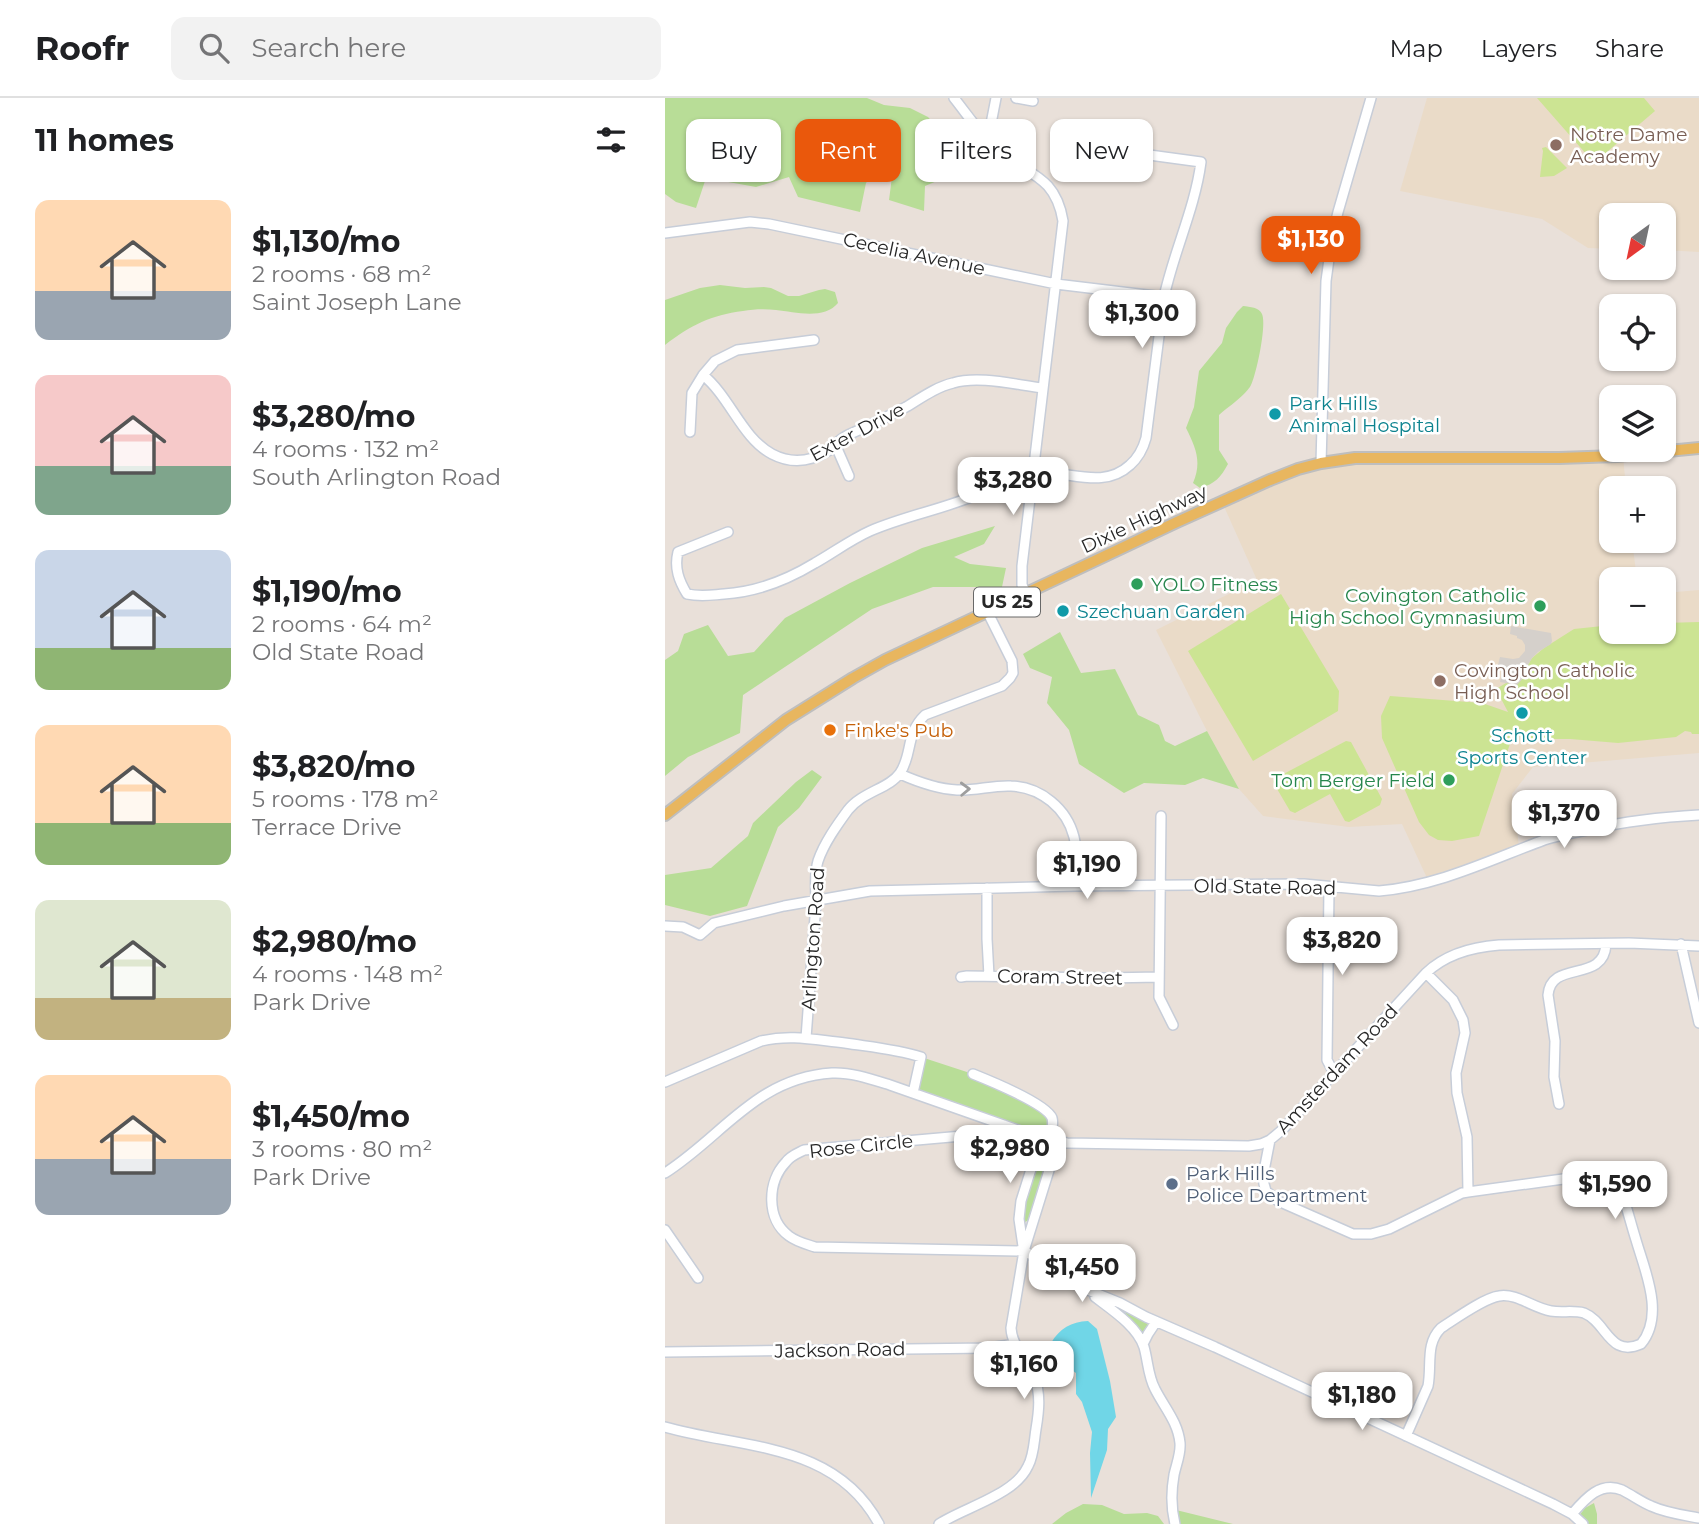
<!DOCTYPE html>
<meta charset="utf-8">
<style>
:root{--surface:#fff;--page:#f2f2f2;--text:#202124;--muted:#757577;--line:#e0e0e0;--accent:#ea580c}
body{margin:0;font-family:Montserrat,sans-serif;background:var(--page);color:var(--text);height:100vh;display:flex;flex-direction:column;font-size:26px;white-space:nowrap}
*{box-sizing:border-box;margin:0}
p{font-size:23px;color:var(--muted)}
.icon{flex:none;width:38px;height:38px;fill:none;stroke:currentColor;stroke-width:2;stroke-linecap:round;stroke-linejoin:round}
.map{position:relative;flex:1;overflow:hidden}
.details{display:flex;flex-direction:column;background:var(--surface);width:665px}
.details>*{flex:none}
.guide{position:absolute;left:21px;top:21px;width:665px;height:63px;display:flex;gap:14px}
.needle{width:46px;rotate:213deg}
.fabs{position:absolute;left:934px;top:105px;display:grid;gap:14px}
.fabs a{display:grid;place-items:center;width:77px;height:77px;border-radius:14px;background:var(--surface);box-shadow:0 2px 5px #0004;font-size:35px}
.price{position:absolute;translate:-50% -60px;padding:0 16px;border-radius:14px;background:#fff;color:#222;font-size:23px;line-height:46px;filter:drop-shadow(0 2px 4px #0008)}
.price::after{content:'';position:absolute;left:50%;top:42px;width:21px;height:16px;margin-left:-10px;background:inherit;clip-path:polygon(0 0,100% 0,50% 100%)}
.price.current{background:var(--accent);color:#fff}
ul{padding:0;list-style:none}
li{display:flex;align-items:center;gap:21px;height:175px;padding:0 35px}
li span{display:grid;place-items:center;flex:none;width:196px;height:140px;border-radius:14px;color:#555}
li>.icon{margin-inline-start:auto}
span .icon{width:84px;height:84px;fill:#fffc;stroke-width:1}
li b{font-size:30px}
h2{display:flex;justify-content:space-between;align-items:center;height:84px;padding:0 35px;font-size:30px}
.pill{padding:0 24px;border-radius:14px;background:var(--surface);box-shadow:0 2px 5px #0004;font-size:24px;line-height:63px}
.pill.current{background:var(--accent);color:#fff}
header{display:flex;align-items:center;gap:42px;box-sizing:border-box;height:98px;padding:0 35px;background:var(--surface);border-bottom:2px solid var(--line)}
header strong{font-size:33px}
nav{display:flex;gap:38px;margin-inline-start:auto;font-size:24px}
.search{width:490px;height:63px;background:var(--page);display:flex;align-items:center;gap:18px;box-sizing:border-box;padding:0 24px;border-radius:14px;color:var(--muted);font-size:26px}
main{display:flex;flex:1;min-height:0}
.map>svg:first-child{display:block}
.education{fill:#eadbc8}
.green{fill:#b8dd97}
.pitch{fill:#cce493}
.plaza{fill:#d5d0cb}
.water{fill:#70d6e7}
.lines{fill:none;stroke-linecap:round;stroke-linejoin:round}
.minor-casing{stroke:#c7cdd8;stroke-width:12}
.major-casing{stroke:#bebebe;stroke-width:14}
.minor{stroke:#fff;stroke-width:9}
.major{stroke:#e8b65f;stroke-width:10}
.oneway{stroke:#9e9e9e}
.education-dot{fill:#8d6e63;stroke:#fff;stroke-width:2.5}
.culture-dot{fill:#0f9aa8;stroke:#fff;stroke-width:2.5}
.leisure-dot{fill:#2e9e5b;stroke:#fff;stroke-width:2.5}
.food-dot{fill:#e8710a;stroke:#fff;stroke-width:2.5}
.service-dot{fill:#5c6f8a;stroke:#fff;stroke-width:2.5}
.labels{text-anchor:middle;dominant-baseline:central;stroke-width:5;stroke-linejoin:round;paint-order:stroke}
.shield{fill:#fff;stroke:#686868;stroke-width:2}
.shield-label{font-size:18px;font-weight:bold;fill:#272727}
.education-label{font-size:19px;fill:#785e54;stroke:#fff;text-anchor:start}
.street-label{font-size:19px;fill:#272727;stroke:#fff}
.culture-label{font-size:19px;fill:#0d838f;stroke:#fff;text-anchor:start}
.leisure-label{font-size:19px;fill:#27864d;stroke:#fff;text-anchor:end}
.food-label{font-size:19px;fill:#c56008;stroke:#fff;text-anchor:start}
.service-label{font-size:19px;fill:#4e5e75;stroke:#fff;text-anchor:start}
</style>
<header>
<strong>Roofr</strong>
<div class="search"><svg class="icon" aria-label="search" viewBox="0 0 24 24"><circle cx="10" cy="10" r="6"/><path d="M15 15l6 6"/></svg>Search here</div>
<nav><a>Map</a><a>Layers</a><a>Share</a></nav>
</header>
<main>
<section class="details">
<h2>11 homes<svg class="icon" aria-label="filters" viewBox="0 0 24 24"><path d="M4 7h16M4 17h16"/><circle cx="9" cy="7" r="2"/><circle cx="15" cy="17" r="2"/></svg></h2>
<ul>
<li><span style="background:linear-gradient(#ffd9b3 65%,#9aa5b1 0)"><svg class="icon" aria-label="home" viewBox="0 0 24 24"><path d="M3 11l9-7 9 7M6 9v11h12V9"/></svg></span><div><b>$1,130/mo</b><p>2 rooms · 68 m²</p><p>Saint Joseph Lane</p></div></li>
<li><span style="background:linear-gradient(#f6c9c9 65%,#7fa58c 0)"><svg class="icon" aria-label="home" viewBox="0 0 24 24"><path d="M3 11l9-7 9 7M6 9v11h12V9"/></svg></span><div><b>$3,280/mo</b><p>4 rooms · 132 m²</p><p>South Arlington Road</p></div></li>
<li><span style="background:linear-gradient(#c9d6e8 70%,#8fb573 0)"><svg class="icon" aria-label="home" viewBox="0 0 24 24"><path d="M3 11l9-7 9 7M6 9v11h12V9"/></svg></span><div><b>$1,190/mo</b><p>2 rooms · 64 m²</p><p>Old State Road</p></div></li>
<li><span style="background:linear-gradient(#ffd9b3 70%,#8fb573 0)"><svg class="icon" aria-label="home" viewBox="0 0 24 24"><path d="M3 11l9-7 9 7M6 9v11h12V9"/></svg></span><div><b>$3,820/mo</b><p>5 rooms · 178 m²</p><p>Terrace Drive</p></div></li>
<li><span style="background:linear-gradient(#dfe7d0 70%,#c2b280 0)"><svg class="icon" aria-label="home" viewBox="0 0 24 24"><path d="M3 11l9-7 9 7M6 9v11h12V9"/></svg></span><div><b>$2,980/mo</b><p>4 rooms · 148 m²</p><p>Park Drive</p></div></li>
<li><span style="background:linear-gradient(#ffd9b3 60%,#9aa5b1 0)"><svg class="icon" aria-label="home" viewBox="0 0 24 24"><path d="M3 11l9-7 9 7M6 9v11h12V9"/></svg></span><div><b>$1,450/mo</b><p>3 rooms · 80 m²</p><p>Park Drive</p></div></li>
</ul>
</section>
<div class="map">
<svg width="1034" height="1426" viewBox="0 0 1034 1426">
<rect width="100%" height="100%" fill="#e9e0d9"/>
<!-- education -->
<path class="education" d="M762,0H1034V154L999,152V117H947V151L923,150L877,121L735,93Z
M958,358L961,390H947V443H967L972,481H947V534H999V495L1034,492V655L868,669L847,696L854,748L802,768L762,780L737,726L684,729L598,718L574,691L542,633L491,532L592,482L557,404L656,365Z"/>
<!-- green -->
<path class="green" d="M0,0H202L219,7L245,10L263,19L280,38L300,34L345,70L310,67L260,88L259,113L224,102L227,79L211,74L201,85L195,114L133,99L124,79L91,89L41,80L31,110L11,104L0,96Z
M55,187L80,190L99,189L106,190L123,198H134L154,192L160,191L170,194L173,205C159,222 130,214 111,212C101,211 89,211 78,213C46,217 26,227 0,247V202L35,190Z
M578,208C585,209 594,209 597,216C602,227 591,277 586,287C581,297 563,309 554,317V352L563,366C556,379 550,386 535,390L528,385C537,364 531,350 521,330L529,309L534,273L557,245L561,230L572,214Z
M330,428L319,446L289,459L305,466L341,470L337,489H268L207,511L78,597L75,635L23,659L0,678V562L13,553L19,536L43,527L63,558L89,554L120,520L185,485L257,450Z
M395,534L416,575L450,571L473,617L494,627L500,643L510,648L542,633L574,691L538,680L520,687L479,685L459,695L414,666L404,632L382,605L387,579L365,570L358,556Z
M147,672L157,679L134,710L113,729L82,808L45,818L0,807V777L46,770L83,738L88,725L131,684Z
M256,959L308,976L386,1017L385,1042L248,995Z
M383,1048L386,1051L364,1122L360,1124L358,1122V1110L375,1053Z
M458,1213L482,1224L483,1229L480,1234L474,1235L456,1215Z
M929,1405L932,1416V1426H921L914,1418L920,1410Z
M418,1406L437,1407L459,1416L482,1415L493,1418L499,1426H387L401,1415Z
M507,1411L568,1426H509Z"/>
<!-- pitch -->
<path class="pitch" d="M872,0H979L990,13L929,65Z
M881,49L902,70L889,78L875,79L878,53L877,50Z
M616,496L674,593L673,613L588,663L523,553Z
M1034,524V636H1027L1026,634L1020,633L1011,639L953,645L905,641H865L851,628L814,738L787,743L773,742L764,737L754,724L717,640L716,618L725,598L817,605L843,614L831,591L841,585L852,586L858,580L860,572L867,560L879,550L909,531L947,527V534H999V525Z
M681,643L686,644L717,701L715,707L684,724L680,723L665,696L630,715L625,713L608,684L609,681Z"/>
<!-- plaza -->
<path class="plaza" d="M846,528L886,535L887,543L886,546L873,554L867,560L860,572L858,580L852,587L835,584L838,569L833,567L835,559L848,561L854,560L860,553V547L857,542L852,540V538L845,536Z"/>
<!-- water -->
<path class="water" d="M423,1223L432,1231L445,1283L451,1319L443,1331L442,1352L426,1400L425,1355L427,1334L417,1304L411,1296V1275L393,1262L386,1245C395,1230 406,1224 423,1223Z"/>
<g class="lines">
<!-- minor casing -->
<g class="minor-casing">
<path id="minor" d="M289,0C301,15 316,37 330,50C360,77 390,75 398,123L357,468V487L361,495
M351,0L368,3
M323,41L331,0
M0,135L85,124L104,126L391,186L499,199
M38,277C65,299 77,340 107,356C126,366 145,364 163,353C170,348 174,341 183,337C203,328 222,319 241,309C256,300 271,289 288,285C314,277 351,287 378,290
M25,334L27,295L38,277L50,263L72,252L149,242
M170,346L184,378
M656,365L661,183L667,139L673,114L706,0
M63,434L13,454C9,470 14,483 22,496C36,499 46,497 59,496C92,494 122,482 150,465C168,455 185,442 205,433C242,417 280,411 316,395C333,388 349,379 366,376C398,369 436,394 465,367C473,360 478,351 481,340L499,199C509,153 530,110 536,64L455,53
M235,676C253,684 272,691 292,692C310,693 328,687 346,688C376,689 402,711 409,739C413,754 410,773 410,788
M496,718L494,899L508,927
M664,789L662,962L669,975
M322,790V841L324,878
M0,828L18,829L35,837L49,825L119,808L205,793L410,788L639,786L714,793C773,788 825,762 879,742C895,737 911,734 927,731C962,723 998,719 1034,717
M1016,846L1034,925
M761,875L788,902L798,922L800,935L791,975L792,995L802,1039L803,1094
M296,879L302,878L441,880L494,879
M141,940C144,895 148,850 151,805C151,791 149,776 153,763C159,745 172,727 183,712C197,694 225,690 235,675C248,656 240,636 260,617L337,588L345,580L348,575L347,563L322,513
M308,976C323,982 382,1006 387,1020C389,1027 386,1035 385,1042
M0,984L96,943C126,936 150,942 180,945C206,949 231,951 256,959L248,995
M894,1006L889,979L890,943L883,897C886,861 939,886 941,846
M339,1027L331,1035L139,1052C133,1055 125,1058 121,1064C102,1084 101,1121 124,1138C132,1144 141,1146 150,1149L359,1153L378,1163L418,1190L455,1205L481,1219L550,1249L888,1406L907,1416L918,1426
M605,1042L598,1078L599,1086L601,1093L613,1103L688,1136H706L724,1131L797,1095L803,1094L920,1078C934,1080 948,1083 957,1095C962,1110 966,1126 971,1142C980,1173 1000,1217 976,1246C944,1260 942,1224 919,1215C908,1212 897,1215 886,1213C868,1210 852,1195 834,1198C819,1200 790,1221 776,1230C760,1246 767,1267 763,1288L741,1338
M0,1075C58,1038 91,980 167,975C186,974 206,981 225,987L367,1037L385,1042L402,1045L584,1048L596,1046L605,1042L617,1032L761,875C781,856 807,849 834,847L964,845L1034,848
M0,1132L33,1180
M358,1148L354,1121L356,1103L373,1049L385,1042
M430,1199C447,1212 472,1228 479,1249C483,1263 483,1278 490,1291C499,1309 513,1324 515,1345C516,1356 511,1367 509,1377C506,1394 506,1410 510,1426
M478,1246L483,1236L491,1224
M0,1254L324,1250L350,1246
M0,1329C78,1351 170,1344 214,1426
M907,1416C920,1401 935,1383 957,1392C967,1397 976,1404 986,1408C1001,1415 1018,1417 1034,1420
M274,1426C300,1409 350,1397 363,1368C369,1357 369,1343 371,1331C374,1313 376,1296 369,1278C363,1260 347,1250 346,1230L359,1153L390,1053L385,1042"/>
</g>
<!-- major casing -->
<g class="major-casing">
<path id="major" d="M0,717L121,622L188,580L220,562L512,424L605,382L633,371L656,365L690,360H894L952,358L1034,350"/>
</g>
<!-- minor -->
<use href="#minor" class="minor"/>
<!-- major -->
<use href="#major" class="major"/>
</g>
<!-- one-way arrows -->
<defs><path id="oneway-chevron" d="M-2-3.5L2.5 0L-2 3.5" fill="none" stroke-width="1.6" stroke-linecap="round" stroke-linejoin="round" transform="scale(1.75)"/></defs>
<use class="oneway" href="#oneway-chevron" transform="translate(300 691) rotate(-2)"/>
<!-- markers -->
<g class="education-dot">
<circle cx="891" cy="47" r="7"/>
<circle cx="775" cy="583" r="7"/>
</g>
<g class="culture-dot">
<circle cx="610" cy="316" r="7"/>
<circle cx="398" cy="513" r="7"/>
<circle cx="857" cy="615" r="7"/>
</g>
<g class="leisure-dot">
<circle cx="472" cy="486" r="7"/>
<circle cx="875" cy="508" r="7"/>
<circle cx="784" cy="682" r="7"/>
</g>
<circle class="food-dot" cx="165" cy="632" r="7"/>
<circle class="service-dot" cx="507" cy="1086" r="7"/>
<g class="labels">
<!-- shield labels -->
<rect class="shield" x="309" y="489.5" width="66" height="29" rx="5"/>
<g class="shield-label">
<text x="342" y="504">US 25</text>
</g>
<!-- education labels -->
<g class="education-label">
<text x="905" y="36">Notre Dame<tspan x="905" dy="22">Academy</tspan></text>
<text x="789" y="572">Covington Catholic<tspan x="789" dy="22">High School</tspan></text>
</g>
<!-- street labels -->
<g class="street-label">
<text transform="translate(249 156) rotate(12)">Cecelia Avenue</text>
<text transform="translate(192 334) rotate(-28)">Exter Drive</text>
<text transform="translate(479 421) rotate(-25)">Dixie Highway</text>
<text transform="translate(600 789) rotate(1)">Old State Road</text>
<text transform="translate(148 841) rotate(-86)">Arlington Road</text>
<text transform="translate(395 879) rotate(1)">Coram Street</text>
<text transform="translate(672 971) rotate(-47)">Amsterdam Road</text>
<text transform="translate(196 1048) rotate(-6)">Rose Circle</text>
<text transform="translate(175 1252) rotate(-1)">Jackson Road</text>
</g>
<!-- culture labels -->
<g class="culture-label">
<text x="624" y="305">Park Hills<tspan x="624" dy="22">Animal Hospital</tspan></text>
<text x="412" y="513">Szechuan Garden</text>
<text x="857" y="637" text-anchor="middle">Schott<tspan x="857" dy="22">Sports Center</tspan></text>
</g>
<!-- leisure labels -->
<g class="leisure-label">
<text x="486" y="486" text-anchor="start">YOLO Fitness</text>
<text x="861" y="497">Covington Catholic<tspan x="861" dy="22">High School Gymnasium</tspan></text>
<text x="770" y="682">Tom Berger Field</text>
</g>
<!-- food labels -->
<g class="food-label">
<text x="179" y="632">Finke's Pub</text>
</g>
<!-- service labels -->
<g class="service-label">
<text x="521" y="1075">Park Hills<tspan x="521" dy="22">Police Department</tspan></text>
</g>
</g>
</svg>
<div class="fabs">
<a><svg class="needle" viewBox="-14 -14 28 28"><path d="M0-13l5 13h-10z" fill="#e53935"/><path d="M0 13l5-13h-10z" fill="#757577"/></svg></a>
<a><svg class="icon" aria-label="locate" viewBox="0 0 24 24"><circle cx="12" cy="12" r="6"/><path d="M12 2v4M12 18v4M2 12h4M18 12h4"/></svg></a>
<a><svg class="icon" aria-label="layers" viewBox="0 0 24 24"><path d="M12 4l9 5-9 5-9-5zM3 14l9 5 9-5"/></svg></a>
<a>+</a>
<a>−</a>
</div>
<b class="price current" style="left:646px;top:178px">$1,130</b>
<b class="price" style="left:477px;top:252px">$1,300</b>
<b class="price" style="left:348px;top:419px">$3,280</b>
<b class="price" style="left:899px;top:752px">$1,370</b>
<b class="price" style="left:422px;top:803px">$1,190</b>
<b class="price" style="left:677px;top:879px">$3,820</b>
<b class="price" style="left:345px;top:1087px">$2,980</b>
<b class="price" style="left:950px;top:1123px">$1,590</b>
<b class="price" style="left:417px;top:1206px">$1,450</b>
<b class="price" style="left:359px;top:1303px">$1,160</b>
<b class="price" style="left:697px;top:1334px">$1,180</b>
<div class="guide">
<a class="pill">Buy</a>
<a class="pill current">Rent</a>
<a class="pill">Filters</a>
<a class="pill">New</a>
</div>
</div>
</main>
